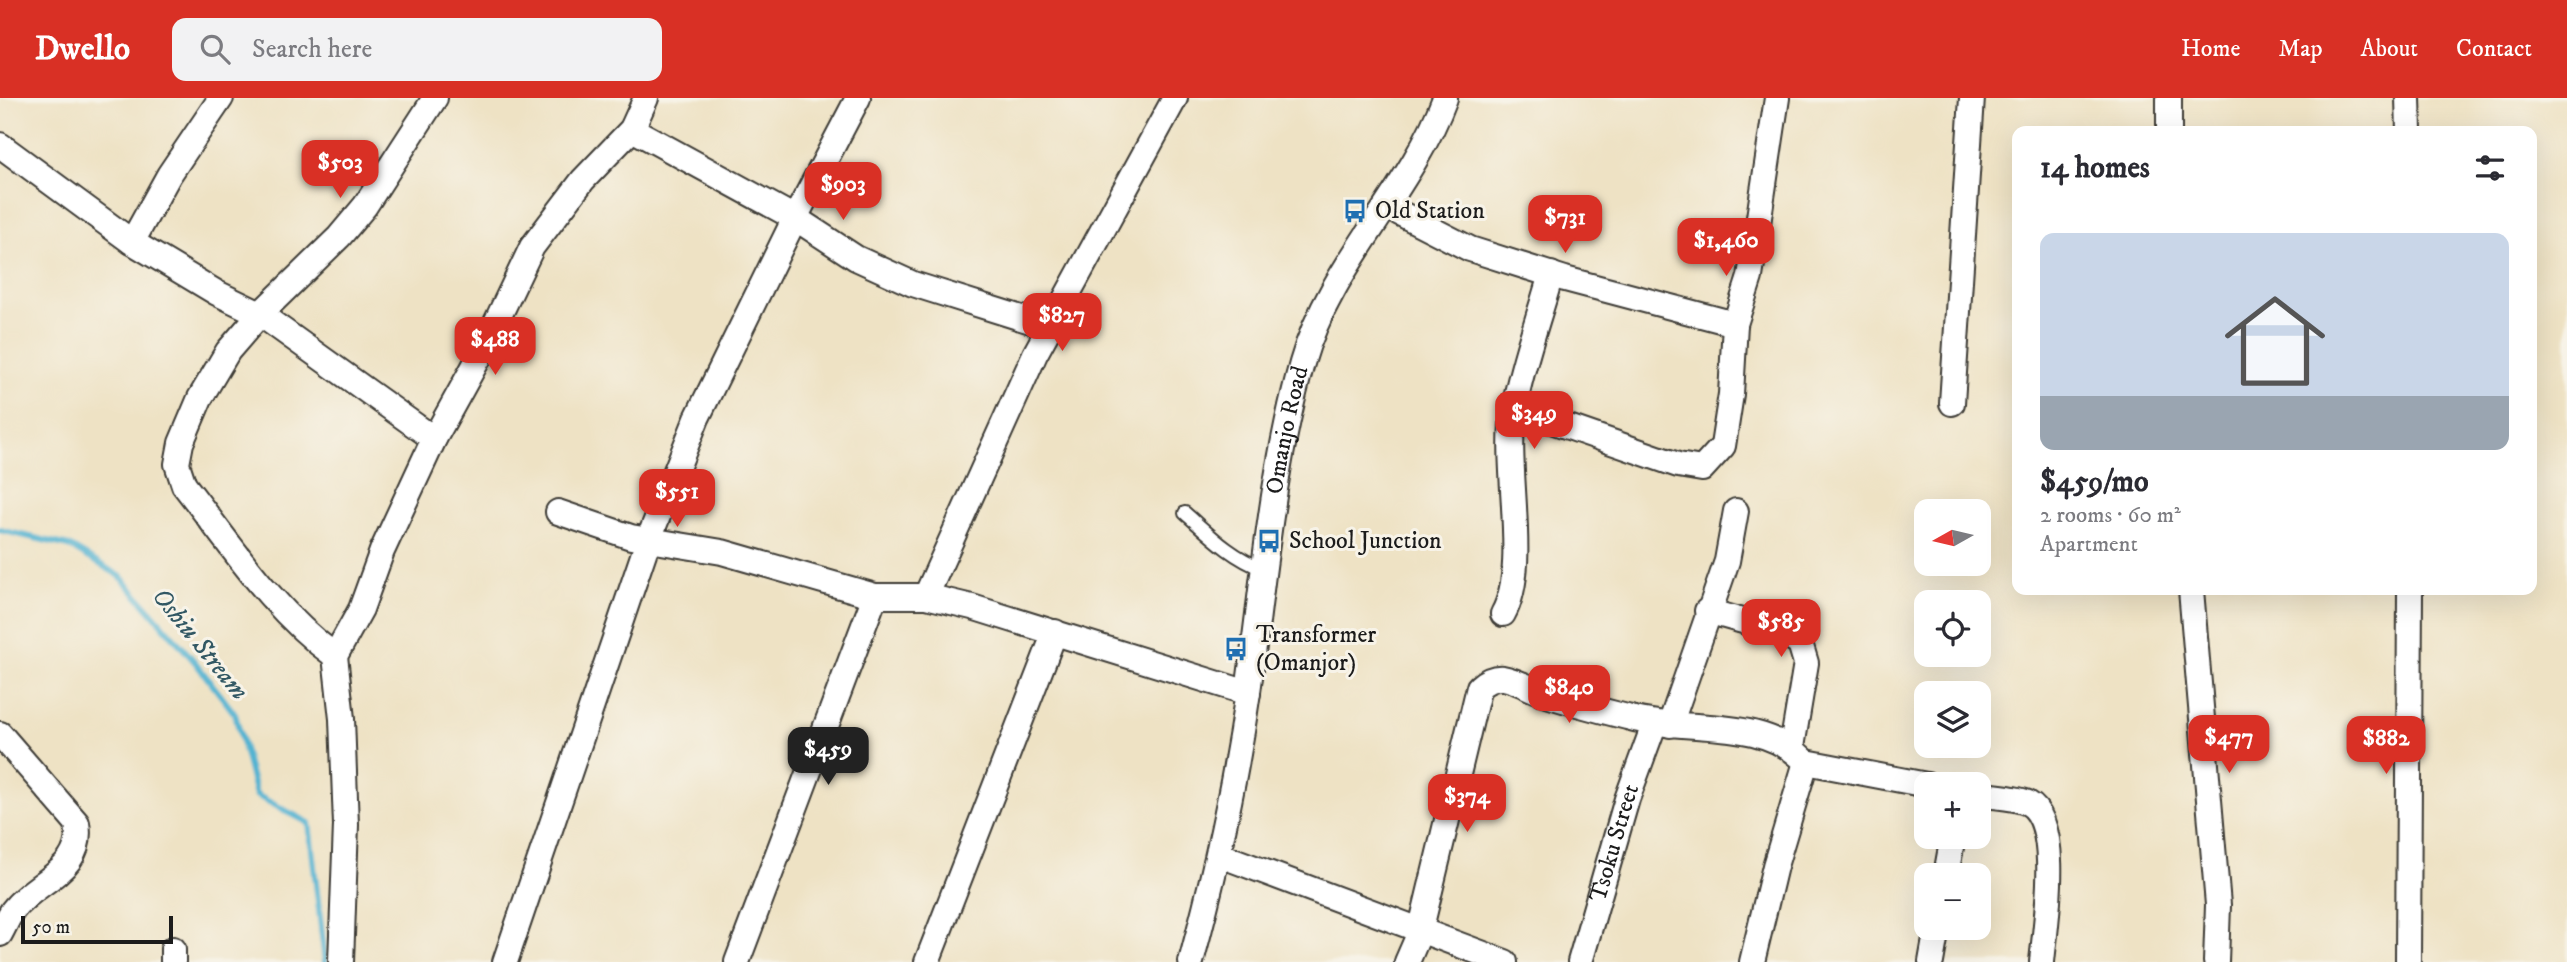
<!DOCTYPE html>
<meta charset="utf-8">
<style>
:root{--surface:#fff;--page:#f2f2f3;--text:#2b2b33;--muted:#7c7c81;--line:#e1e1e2;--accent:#d93025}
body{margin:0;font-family:"IM FELL DW Pica",serif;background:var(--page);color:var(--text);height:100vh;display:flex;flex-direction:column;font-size:26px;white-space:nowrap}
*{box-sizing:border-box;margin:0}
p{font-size:23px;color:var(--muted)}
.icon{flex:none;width:38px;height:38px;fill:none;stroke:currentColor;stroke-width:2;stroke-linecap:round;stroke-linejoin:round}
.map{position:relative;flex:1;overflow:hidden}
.drawer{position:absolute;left:2012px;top:28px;width:525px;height:469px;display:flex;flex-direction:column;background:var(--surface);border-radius:14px;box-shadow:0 7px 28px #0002}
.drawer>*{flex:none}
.needle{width:46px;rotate:262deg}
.tools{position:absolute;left:1914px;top:401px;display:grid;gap:14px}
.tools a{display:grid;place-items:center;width:77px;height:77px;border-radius:14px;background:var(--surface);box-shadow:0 7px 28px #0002;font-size:35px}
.scale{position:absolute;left:21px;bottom:18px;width:152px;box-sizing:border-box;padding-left:7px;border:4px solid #1c1c1c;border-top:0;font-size:19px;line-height:24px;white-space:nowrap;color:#1c1c1c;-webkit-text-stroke:5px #f7f3e8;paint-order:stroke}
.price{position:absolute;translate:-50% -60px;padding:0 16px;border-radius:14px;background:var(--accent);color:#fff;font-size:23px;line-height:46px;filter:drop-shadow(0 2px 4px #0008)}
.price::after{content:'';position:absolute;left:50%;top:42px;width:21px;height:16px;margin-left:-10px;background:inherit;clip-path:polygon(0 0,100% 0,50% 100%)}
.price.on{background:#222;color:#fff}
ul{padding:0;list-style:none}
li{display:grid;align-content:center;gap:14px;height:371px;padding:0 28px}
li+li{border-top:2px solid var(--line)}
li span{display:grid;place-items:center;height:217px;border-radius:14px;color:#555}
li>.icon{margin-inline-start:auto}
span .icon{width:126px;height:126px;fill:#fffc;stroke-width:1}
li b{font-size:30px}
h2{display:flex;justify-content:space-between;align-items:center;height:84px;padding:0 28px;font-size:30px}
header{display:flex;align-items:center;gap:42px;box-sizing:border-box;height:98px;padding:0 35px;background:var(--accent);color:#fff}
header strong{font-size:33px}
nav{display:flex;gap:38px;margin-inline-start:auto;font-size:24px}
.search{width:490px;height:63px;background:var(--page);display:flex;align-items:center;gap:18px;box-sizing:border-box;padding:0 24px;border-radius:14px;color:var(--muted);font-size:26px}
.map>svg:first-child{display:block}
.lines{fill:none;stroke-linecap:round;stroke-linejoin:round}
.stream{stroke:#52b3d1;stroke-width:6}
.service-casing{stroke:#3c3a35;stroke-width:16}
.minor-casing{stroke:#3c3a35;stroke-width:28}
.service{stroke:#fff;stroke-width:12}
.minor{stroke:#fff;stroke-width:24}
.labels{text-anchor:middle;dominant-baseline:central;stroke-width:6;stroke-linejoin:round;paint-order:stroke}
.poi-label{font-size:24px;fill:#1c1c1c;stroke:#f7f3e8;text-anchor:start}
.street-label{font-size:24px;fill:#1c1c1c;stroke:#f7f3e8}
.water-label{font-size:26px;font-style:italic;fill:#325864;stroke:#f7f3e8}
</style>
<header>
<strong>Dwello</strong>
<div class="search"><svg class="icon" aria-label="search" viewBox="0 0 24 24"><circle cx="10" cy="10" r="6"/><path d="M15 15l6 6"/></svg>Search here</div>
<nav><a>Home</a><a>Map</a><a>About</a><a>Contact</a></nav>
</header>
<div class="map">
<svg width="2567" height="864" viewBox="0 0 2567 864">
<rect width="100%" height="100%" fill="#f7f3e8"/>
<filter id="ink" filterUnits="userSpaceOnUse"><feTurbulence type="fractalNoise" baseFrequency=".0143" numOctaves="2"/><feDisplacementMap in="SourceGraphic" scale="14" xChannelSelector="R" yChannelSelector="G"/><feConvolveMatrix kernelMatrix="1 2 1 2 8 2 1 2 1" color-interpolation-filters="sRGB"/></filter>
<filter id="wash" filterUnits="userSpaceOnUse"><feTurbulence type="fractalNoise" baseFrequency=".00686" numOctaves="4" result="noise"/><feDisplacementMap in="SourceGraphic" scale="28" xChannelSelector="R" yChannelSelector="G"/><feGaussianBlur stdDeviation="1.57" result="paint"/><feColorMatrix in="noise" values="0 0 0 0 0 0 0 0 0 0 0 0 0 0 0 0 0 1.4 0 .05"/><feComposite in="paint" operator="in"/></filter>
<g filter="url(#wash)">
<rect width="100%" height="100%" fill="#eee2c4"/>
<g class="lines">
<!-- stream -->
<path class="stream" d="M0,432L69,448L120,478L195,564L235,616L256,697L309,725L325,864"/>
</g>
</g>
<g filter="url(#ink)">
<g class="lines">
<!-- service casing -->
<g class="service-casing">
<path id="service" d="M1185,415C1210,437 1231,459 1263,471"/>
</g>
<!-- minor casing -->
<g class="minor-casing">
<g id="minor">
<path d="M2169,0V33"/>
<path d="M2408,0L2409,33"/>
<path d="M632,31L795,120L856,160L913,186L1050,229"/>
<path d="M0,47L132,144L217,195L260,216L434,341"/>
<path d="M1388,109L1470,151L1565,181L1735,226"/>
<path d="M132,144L169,77L221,0"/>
<path d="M1952,305L1972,0"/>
<path d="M1514,310L1678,367L1702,371L1723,348L1731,296L1735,226L1750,179L1777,0"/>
<path d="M558,414L631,439L722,454L875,498H926L972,509L1248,595"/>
<path d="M2191,492L2218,807L2216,864"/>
<path d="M926,498L1035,256L1175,0"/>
<path d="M1707,513L1782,534L1800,545L1806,565L1792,649"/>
<path d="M1503,516C1530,468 1503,369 1514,310C1522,265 1539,220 1551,176"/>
<path d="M335,558C273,513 231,447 184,387L177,366L181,345L200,300L228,253L260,216L339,139L365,108L435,0"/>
<path d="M1670,627L1727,463L1736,413"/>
<path d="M0,636L77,725C85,773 37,781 13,812C8,819 4,829 0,836"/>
<path d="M1979,696C1994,699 2015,699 2028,705C2063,724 2045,830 2042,864"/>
<path d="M1220,757L1505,864"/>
<path d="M1946,777L1953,738"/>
<path d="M173,864V851"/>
<path d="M341,864L346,727L342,621L335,558L361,511L382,453L434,341L481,256L532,149L583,82L632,31L646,0"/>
<path d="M505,864L648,443L697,320L795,120L858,0"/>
<path d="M737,864L875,498"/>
<path d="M927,864L1055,534"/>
<path id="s1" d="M1191,864C1215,775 1235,686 1248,594C1263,485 1272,372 1302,265C1330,166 1410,95 1445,0"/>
<path d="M1407,864L1420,834L1479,589C1486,583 1493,579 1503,580C1516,582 1531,591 1544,596C1571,605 1599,612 1627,619C1685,636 1760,616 1806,664L1927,687"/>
<path id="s2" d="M1580,864L1627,701L1654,627"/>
<path d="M1752,864L1775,768L1806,664"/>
<path d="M1931,864L1937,830"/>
<path d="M2408,864L2410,492"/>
</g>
</g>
<!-- service -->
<use href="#service" class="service"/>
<!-- minor -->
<use href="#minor" class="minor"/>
</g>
</g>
<!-- icons -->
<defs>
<g id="bus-bare" transform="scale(1.89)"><path d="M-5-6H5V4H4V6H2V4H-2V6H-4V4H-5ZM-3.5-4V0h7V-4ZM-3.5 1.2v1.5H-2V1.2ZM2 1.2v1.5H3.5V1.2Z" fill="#1f6fb2" stroke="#f7f3e8" stroke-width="2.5" paint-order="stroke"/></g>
</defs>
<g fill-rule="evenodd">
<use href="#bus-bare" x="1355" y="113"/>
<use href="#bus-bare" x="1269" y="443"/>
<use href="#bus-bare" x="1236" y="551"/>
</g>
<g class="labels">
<!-- poi labels -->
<g class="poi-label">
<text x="1375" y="113">Old Station</text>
<text x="1289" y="443">School Junction</text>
<text x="1256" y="537">Transformer<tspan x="1256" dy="28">(Omanjor)</tspan></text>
</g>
<!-- street labels -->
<g class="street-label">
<text stroke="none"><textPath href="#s1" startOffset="541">Omanjo Road</textPath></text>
<text stroke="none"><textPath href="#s2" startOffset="124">Tsoku Street</textPath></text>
</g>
<!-- water labels -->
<g class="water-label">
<text transform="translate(200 546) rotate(51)">Oshiu Stream</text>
</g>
</g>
</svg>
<div class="tools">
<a><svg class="needle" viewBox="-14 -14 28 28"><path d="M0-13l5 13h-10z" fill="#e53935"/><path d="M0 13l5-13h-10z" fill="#7c7c81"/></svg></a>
<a><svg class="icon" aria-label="locate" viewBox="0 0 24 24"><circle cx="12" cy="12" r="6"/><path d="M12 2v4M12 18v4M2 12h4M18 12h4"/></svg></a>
<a><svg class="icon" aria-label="layers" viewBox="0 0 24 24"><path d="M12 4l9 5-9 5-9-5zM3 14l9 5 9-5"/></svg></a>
<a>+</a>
<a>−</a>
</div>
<div class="scale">50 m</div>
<b class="price" style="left:340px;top:102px">$503</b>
<b class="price" style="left:843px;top:124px">$903</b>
<b class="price" style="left:1565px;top:157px">$731</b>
<b class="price" style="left:1726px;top:180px">$1,460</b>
<b class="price" style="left:1062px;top:255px">$827</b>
<b class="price" style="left:495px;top:279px">$488</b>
<b class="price" style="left:1534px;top:353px">$349</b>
<b class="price" style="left:677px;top:431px">$551</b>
<b class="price" style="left:1781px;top:561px">$585</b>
<b class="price" style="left:1569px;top:627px">$840</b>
<b class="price" style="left:2229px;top:677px">$477</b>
<b class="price" style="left:2386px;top:678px">$882</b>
<b class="price on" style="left:828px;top:689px">$459</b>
<b class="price" style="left:1467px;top:736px">$374</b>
<section class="drawer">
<h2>14 homes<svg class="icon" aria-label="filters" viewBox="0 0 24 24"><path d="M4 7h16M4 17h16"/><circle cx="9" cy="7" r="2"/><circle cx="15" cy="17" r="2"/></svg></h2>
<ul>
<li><span style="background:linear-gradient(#c9d6e8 75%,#9aa5b1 0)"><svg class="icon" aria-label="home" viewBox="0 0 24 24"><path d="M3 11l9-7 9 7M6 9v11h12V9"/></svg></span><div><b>$459/mo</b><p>2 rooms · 60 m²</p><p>Apartment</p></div></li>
</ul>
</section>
</div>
